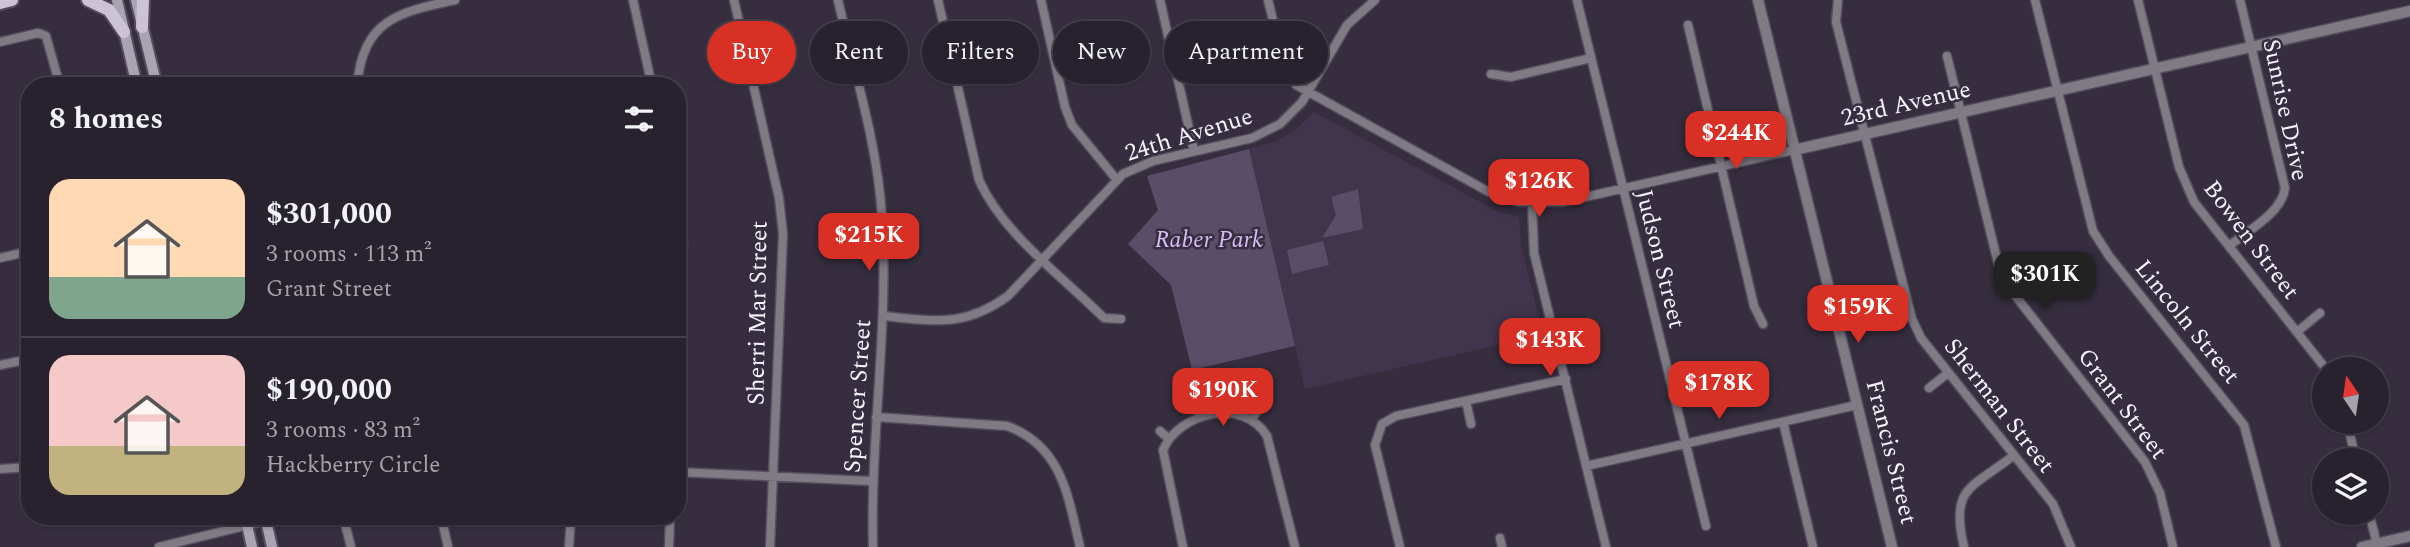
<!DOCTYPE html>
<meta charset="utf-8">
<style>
:root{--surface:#28222f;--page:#302a37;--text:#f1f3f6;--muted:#a5a4aa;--line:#443f4b;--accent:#d93025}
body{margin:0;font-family:Spectral,serif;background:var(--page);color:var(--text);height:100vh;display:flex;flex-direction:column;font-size:26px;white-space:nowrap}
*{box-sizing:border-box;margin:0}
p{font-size:23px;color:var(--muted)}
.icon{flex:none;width:38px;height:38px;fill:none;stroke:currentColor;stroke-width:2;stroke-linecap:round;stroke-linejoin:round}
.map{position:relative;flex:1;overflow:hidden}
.drawer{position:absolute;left:21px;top:77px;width:665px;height:448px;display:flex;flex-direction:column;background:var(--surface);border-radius:28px;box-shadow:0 2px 5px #0004,0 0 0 2px var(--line)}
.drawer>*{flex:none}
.guide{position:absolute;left:707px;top:21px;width:665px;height:63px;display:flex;gap:14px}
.needle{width:46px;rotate:347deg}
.buttons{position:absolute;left:2312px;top:357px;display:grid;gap:14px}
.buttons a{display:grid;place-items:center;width:77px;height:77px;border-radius:50%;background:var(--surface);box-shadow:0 2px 5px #0004,0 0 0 2px var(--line);font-size:35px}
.price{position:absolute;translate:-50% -60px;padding:0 16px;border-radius:14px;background:var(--accent);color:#fff;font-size:23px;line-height:46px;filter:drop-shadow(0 2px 4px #0008)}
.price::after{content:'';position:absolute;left:50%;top:42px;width:21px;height:16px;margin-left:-10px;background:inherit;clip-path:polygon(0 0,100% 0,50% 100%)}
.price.selected{background:#222;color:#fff}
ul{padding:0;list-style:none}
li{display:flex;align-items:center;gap:21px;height:175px;padding:0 28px}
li+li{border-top:2px solid var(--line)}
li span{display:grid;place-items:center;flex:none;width:196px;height:140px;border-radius:21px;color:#555}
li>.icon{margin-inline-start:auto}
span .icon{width:84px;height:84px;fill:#fffc;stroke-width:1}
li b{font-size:30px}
h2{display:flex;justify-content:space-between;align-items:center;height:84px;padding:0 28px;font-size:30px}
.pill{padding:0 24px;border-radius:32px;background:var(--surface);box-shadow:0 2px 5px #0004,0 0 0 2px var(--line);font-size:24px;line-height:63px}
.pill.selected{background:var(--accent);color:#fff}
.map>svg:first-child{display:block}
.built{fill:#40354d}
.green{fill:#594d67}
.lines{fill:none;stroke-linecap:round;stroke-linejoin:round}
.minor-casing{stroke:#554d5d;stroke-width:11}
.tertiary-casing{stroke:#554d5d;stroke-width:13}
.secondary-casing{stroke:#554d5d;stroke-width:14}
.primary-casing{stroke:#554d5d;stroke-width:16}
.minor{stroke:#7f7b84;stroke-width:8}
.tertiary{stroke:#7f7b84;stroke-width:10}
.secondary{stroke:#aaa4b2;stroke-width:10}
.primary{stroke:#ccc3d6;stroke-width:12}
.labels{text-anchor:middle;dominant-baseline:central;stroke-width:5;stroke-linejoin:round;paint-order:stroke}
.street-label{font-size:24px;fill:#f7f2fd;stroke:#362e3f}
.park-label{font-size:24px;font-style:italic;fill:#d7bcf9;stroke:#362e3f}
</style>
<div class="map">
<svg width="2410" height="547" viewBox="0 0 2410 547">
<rect width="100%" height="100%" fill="#362e3f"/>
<!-- built -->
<path class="built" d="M1314,112L1499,212L1519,217L1521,244L1543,335L1305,389L1249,149L1274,142L1294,131Z"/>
<!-- green -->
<path class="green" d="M1249,149L1295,346L1192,370L1171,285L1128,244L1158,210L1147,176Z
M1358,189L1363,229L1322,238L1336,215L1331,197Z
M1323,241L1329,265L1292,274L1287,250Z"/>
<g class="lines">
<!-- minor casing -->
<g class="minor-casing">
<path id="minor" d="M633,0L652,86
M734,0L779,198L783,234L770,547
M838,0C854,71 878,145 882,218C889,328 870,437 873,547
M938,0L979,180C1003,234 1062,276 1104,318L1121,319
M1041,0L1065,107L1072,125L1117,180
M1160,0L1194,151
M1268,0L1285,69L1296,85L1489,192L1518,202H1563L1794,150
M1577,0L1706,526
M1838,0L1836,22L1912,319L1921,338L2053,504L2071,547
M2035,0L2093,231L2109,256L2244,425L2276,547
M2138,0L2179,167L2194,202L2326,369
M1688,25L1754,306L1763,324
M0,42L38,33L46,36L60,86
M1947,56L1998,263L2007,285L2145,462L2160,493L2173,547
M1491,74L1511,77L1591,58
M357,86C363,20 398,12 455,0
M677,201L683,243L677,370
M1532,204L1534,253L1606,547
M2229,246C2247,231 2282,213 2285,188L2240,0
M0,258L30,251
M883,316C934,321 964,328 1008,296L1123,174L1153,161L1252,138L1280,124L1302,102L1347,25L1375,0
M2297,332L2320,313
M0,365L30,359
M1929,388L1948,373
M1466,401L1471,424
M876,417L1007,426C1062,446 1068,496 1080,547
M1252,419L1259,408
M1783,422L1813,547
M2347,422L2356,460
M1160,431L1168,438
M1586,466L1857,405
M0,469L30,467
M677,472L871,481
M2369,513L2377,544
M343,516L351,547
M441,516L448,547
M1500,538L1502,547
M159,547L285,516
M569,547L571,516
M669,547L670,516
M1183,547L1163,450C1179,412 1244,397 1267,436L1295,547
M1400,547L1375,445L1382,424L1396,416L1566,379
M1964,547C1950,488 1970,489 2013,456"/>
</g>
<!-- tertiary casing -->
<g class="tertiary-casing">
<path id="tertiary" d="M1758,0L1892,547
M1794,150L2410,11
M2362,547L2410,536"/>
</g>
<!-- secondary casing -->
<g class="secondary-casing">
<path id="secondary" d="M117,0L137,86
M136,0L157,86
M245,516L252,547
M265,516L272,547"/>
</g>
<!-- primary casing -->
<g class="primary-casing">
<path id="primary" d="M88,0L109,10L124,32
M0,3L12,0
M142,27L143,0"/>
</g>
<!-- minor -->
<use href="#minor" class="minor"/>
<!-- tertiary -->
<use href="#tertiary" class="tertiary"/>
<!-- secondary -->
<use href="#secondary" class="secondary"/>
<!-- primary -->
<use href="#primary" class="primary"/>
</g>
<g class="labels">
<!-- street labels -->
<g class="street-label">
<text transform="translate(1906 104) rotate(-13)">23rd Avenue</text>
<text transform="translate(2285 110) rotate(78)">Sunrise Drive</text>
<text transform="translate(1189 135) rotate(-17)">24th Avenue</text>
<text transform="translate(2251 240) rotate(53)">Bowen Street</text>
<text transform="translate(1660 259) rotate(76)">Judson Street</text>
<text transform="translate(758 313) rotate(-89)">Sherri Mar Street</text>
<text transform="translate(2187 322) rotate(51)">Lincoln Street</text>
<text transform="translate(858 396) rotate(-86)">Spencer Street</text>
<text transform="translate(2122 404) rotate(53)">Grant Street</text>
<text transform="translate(1999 406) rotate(52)">Sherman Street</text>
<text transform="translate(1891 452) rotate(76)">Francis Street</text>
</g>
<!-- park labels -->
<g class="park-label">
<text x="1209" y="240">Raber Park</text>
</g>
</g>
</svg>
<div class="buttons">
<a><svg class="needle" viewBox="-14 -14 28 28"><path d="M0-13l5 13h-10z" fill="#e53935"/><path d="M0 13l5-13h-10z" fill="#a5a4aa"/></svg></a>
<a><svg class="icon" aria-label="layers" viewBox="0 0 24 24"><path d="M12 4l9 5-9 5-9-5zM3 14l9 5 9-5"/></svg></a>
</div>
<b class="price" style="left:1736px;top:171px">$244K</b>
<b class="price" style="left:1539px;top:219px">$126K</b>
<b class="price" style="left:869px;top:273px">$215K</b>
<b class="price selected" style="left:2045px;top:312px">$301K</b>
<b class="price" style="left:1858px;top:345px">$159K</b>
<b class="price" style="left:1550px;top:378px">$143K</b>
<b class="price" style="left:1719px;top:421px">$178K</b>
<b class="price" style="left:1223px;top:428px">$190K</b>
<div class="guide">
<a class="pill selected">Buy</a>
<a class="pill">Rent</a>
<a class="pill">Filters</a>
<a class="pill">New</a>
<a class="pill">Apartment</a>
</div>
<section class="drawer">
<h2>8 homes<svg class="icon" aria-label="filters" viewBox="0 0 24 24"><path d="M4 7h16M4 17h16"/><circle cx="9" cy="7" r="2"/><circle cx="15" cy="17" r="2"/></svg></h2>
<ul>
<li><span style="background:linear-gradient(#ffd9b3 70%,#7fa58c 0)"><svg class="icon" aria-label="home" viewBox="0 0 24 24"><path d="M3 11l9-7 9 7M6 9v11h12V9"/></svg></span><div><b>$301,000</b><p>3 rooms · 113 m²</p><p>Grant Street</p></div></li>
<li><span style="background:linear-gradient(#f6c9c9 65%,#c2b280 0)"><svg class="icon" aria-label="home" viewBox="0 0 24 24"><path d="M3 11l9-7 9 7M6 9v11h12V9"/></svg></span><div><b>$190,000</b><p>3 rooms · 83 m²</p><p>Hackberry Circle</p></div></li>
</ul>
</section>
</div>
